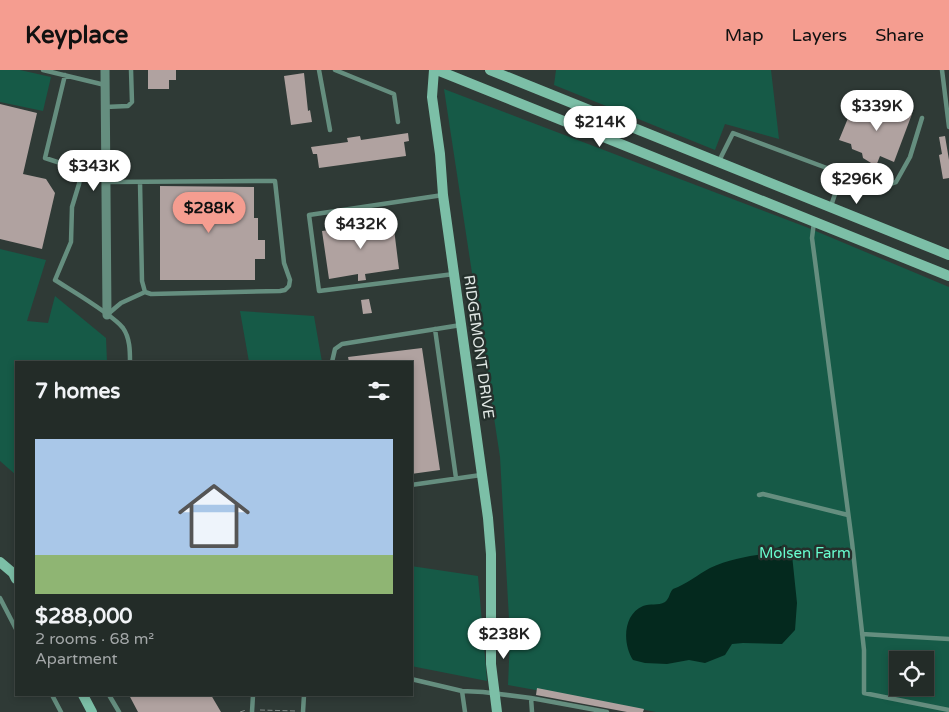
<!DOCTYPE html>
<meta charset="utf-8">
<style>
:root{--surface:#232c28;--page:#2f3834;--text:#f1f3f6;--muted:#a3a7a8;--line:#404845;--accent:#f59d90}
body{margin:0;font-family:"Varela Round",sans-serif;background:var(--page);color:var(--text);height:100vh;display:flex;flex-direction:column;font-size:19px;white-space:nowrap}
*{box-sizing:border-box;margin:0}
p{font-size:16px;color:var(--muted)}
.icon{flex:none;width:28px;height:28px;fill:none;stroke:currentColor;stroke-width:2;stroke-linecap:round;stroke-linejoin:round}
.map{position:relative;flex:1;overflow:hidden}
.panel{position:absolute;left:15px;top:291px;width:398px;height:335px;display:flex;flex-direction:column;background:var(--surface);border-radius:0px;box-shadow:0 2px 8px #0003,0 0 0 1px var(--line)}
.panel>*{flex:none}
.fabs{position:absolute;left:889px;top:581px;display:grid;gap:10px}
.fabs a{display:grid;place-items:center;width:45px;height:45px;border-radius:0px;background:var(--surface);box-shadow:0 2px 8px #0003,0 0 0 1px var(--line);font-size:25px}
.price{position:absolute;translate:-50% -42px;padding:0 11px;border-radius:18px;background:#fff;color:#222;font-size:16px;line-height:32px;filter:drop-shadow(0 1px 2px #0008)}
.price::after{content:'';position:absolute;left:50%;top:30px;width:15px;height:11px;margin-left:-8px;background:inherit;clip-path:polygon(0 0,100% 0,50% 100%)}
.price.selected{background:var(--accent);color:#111}
ul{padding:0;list-style:none}
li{display:grid;align-content:center;gap:10px;height:265px;padding:0 20px}
li span{display:grid;place-items:center;height:155px;border-radius:0px;color:#555}
li>.icon{margin-inline-start:auto}
span .icon{width:90px;height:90px;fill:#fffc;stroke-width:1}
li b{font-size:21px}
h2{display:flex;justify-content:space-between;align-items:center;height:60px;padding:0 20px;font-size:21px}
header{display:flex;align-items:center;gap:30px;box-sizing:border-box;height:70px;padding:0 25px;background:var(--accent);color:#111}
header strong{font-size:24px}
nav{display:flex;gap:28px;margin-inline-start:auto;font-size:18px}
.map>svg:first-child{display:block}
.green{fill:#165a47;fill-rule:evenodd}
.water{fill:#04291e}
.building{fill:#b0a2a0}
.lines{fill:none;stroke-linecap:round;stroke-linejoin:round}
.path{stroke:#818a87;stroke-width:1;stroke-dasharray:5 2.5;stroke-linecap:butt}
.lane{stroke:#658e7f;stroke-width:4.5}
.street{stroke:#658e7f;stroke-width:9}
.secondary{stroke:#7cbfa7;stroke-width:10}
.labels{text-anchor:middle;dominant-baseline:central;stroke-width:5;stroke-linejoin:round;paint-order:stroke}
.street-label{font-size:15px;fill:#e1e8e5;stroke:#25302c}
.park-label{font-size:15px;fill:#68fdcf;stroke:#25302c}
</style>
<header>
<strong>Keyplace</strong>
<nav><a>Map</a><a>Layers</a><a>Share</a></nav>
</header>
<div class="map">
<svg width="949" height="642" viewBox="0 0 949 642">
<rect width="100%" height="100%" fill="#2f3a36"/>
<!-- green -->
<path class="green" d="M0,0H20L51,7L43,41L0,32Z
M556,0H771L779,69L725,54L715,80L554,15Z
M444,19L806,157L949,217V642H656L508,615L510,567L500,387ZM898,590H925V618H898Z
M0,179L46,190L27,251L48,253L55,226L106,268L107,292H16V405L0,391Z
M240,241L314,246L322,292H249Z
M411,496L478,506L487,611L411,596Z"/>
<!-- water -->
<path class="water" d="M781,476L790,480L792,485L797,533L795,560L782,574L743,573L732,574L725,585L705,593L689,590L667,594L645,593L633,590C623,575 622,545 643,536C650,533 658,536 665,532C670,528 669,523 673,519C687,514 697,505 710,498C730,489 752,485 774,483L777,478Z"/>
<!-- building -->
<path class="building" d="M148,0H176V10H169V19H148Z
M304,3L308,41L310,40L312,52L291,55L284,6Z
M887,32L912,44L894,92L880,86L876,96L863,88L862,83L852,79L851,74L839,70L853,36L879,46L884,33Z
M0,34L37,43L23,104L46,109L55,123L42,179L0,169Z
M408,63L409,71L404,72L406,86L319,98L317,84H313L311,77L348,72L347,68L360,66L361,70Z
M945,66L949,90V108L943,109L939,85L942,84L939,67Z
M160,116L254,117V148H258V170H265V189H255V210H160Z
M393,151L399,199L365,204L366,210L358,211V204L329,209L322,161Z
M369,229L372,243L363,244L361,230Z
M422,278L440,400L411,404V292H349L348,287Z
M537,618L644,639L643,642H627L536,625Z
M129,625H211L221,642H138Z"/>
<g class="lines">
<!-- path -->
<path class="path" d="M260,640L296,641
M240,642L246,640"/>
<!-- lane -->
<path class="lane" d="M43,0L105,15
M319,0L330,60
M335,0L394,24L398,52
M942,0L949,57
M65,5L45,88L82,100L106,99
M105,37L128,36L132,32L131,0
M719,91L733,63L867,113L884,116L896,112L910,87L922,48
M82,100L79,114L72,137L71,172L55,210C72,221 112,244 123,258C130,268 130,281 130,292
M106,112L275,111L284,193L290,210L289,216L285,220L280,221L151,224L145,222L142,211L140,112
M443,125L309,145L319,221L454,204
M831,136L842,103
M814,152L812,168L852,472L864,580V623L949,640
M108,244L121,233L145,222
M435,259L456,408
M332,292L335,279L342,274L461,255
M411,415L481,405
M759,425L763,424L848,445
M0,528L16,559
M862,564L949,569
M411,609L462,621L483,622L531,628L607,642
M462,621L465,642
M52,625L61,642
M109,625L119,642
M531,628L532,642
M252,642L253,625
M303,642L304,625"/>
<!-- street -->
<path class="street" d="M105,0L107,245"/>
<!-- secondary -->
<path class="secondary" d="M434,0L432,27L440,84L443,125L488,448L491,484V594L497,642
M437,0L949,206
M490,0L949,185
M0,492L13,503L16,509
M83,625L92,642"/>
</g>
<g class="labels">
<!-- street labels -->
<g class="street-label">
<text transform="translate(479 277) rotate(82)">RIDGEMONT DRIVE</text>
</g>
<!-- park labels -->
<g class="park-label">
<text x="805" y="483">Molsen Farm</text>
</g>
</g>
</svg>
<div class="fabs">
<a><svg class="icon" aria-label="locate" viewBox="0 0 24 24"><circle cx="12" cy="12" r="6"/><path d="M12 2v4M12 18v4M2 12h4M18 12h4"/></svg></a>
</div>
<b class="price" style="left:877px;top:62px">$339K</b>
<b class="price" style="left:600px;top:78px">$214K</b>
<b class="price" style="left:94px;top:122px">$343K</b>
<b class="price" style="left:857px;top:135px">$296K</b>
<b class="price selected" style="left:209px;top:164px">$288K</b>
<b class="price" style="left:361px;top:180px">$432K</b>
<b class="price" style="left:504px;top:590px">$238K</b>
<section class="panel">
<h2>7 homes<svg class="icon" aria-label="filters" viewBox="0 0 24 24"><path d="M4 7h16M4 17h16"/><circle cx="9" cy="7" r="2"/><circle cx="15" cy="17" r="2"/></svg></h2>
<ul>
<li><span style="background:linear-gradient(#a9c7e8 75%,#8fb573 0)"><svg class="icon" aria-label="home" viewBox="0 0 24 24"><path d="M3 11l9-7 9 7M6 9v11h12V9"/></svg></span><div><b>$288,000</b><p>2 rooms · 68 m²</p><p>Apartment</p></div></li>
</ul>
</section>
</div>
